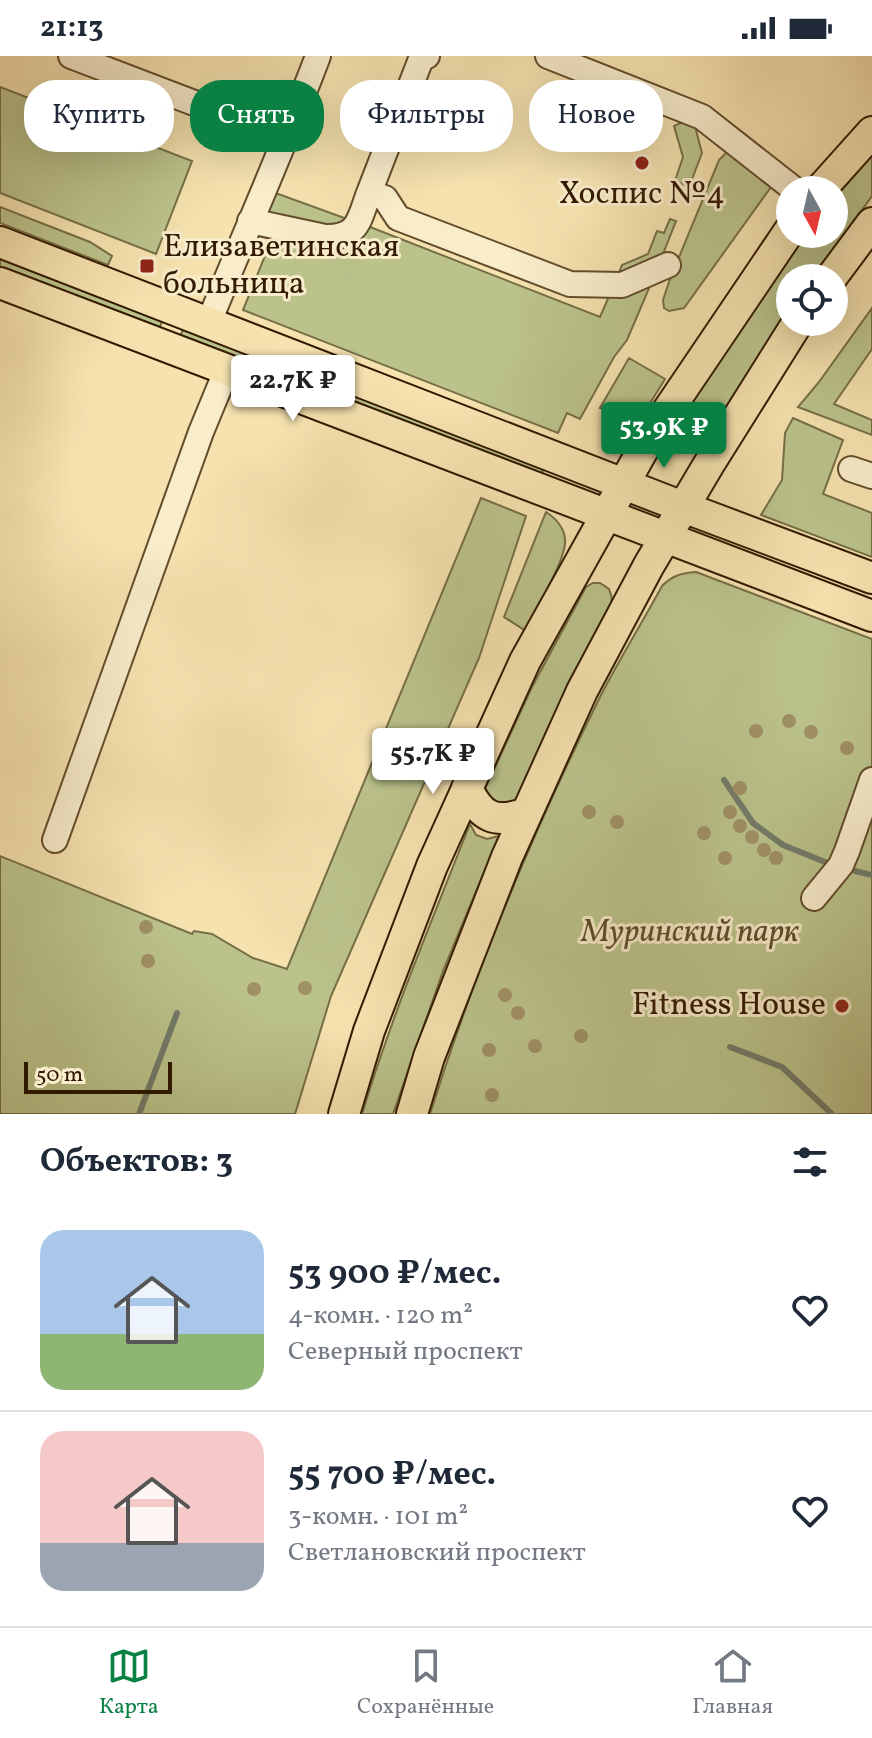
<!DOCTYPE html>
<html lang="ru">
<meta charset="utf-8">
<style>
:root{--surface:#fff;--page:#f6f6f7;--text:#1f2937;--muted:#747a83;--line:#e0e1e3;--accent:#0b8043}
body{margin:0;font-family:Vollkorn,serif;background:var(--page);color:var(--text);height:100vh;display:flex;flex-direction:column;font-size:30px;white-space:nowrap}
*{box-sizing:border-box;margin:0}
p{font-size:26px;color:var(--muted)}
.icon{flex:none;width:44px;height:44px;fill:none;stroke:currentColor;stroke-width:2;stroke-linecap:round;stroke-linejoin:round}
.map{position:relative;height:1058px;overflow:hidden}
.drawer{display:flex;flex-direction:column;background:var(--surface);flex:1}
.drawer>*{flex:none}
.guide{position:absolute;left:24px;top:24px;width:824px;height:72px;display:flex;gap:16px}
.needle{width:52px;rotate:172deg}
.buttons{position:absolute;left:776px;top:120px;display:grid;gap:16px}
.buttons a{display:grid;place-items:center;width:72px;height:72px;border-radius:50%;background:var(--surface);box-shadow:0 8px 32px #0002;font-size:40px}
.scale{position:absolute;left:24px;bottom:20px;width:148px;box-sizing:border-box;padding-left:8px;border:4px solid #321a00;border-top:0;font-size:22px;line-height:28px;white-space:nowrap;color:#321a00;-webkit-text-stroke:6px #f8eccb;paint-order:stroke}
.price{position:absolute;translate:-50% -68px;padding:0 18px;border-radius:8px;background:#fff;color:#222;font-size:26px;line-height:52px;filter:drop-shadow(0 2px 4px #0008)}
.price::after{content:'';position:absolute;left:50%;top:48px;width:24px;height:18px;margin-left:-12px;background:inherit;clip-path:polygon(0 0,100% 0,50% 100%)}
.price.active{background:var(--accent);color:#fff}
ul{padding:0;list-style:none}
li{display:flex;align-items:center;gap:24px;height:200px;padding:0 40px}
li+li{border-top:2px solid var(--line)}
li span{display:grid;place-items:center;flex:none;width:224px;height:160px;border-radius:24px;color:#555}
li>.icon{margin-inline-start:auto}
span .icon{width:96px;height:96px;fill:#fffc;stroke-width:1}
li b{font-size:34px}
h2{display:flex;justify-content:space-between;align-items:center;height:96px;padding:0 40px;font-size:34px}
.pill{padding:0 28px;border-radius:32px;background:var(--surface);box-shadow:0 8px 32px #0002;font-size:28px;line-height:72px}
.pill.active{background:var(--accent);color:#fff}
.status{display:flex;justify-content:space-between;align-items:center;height:56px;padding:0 40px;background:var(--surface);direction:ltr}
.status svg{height:22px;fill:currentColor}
.tab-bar{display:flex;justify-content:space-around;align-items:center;height:112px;border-top:2px solid var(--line);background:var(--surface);font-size:22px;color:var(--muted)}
.tab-bar a{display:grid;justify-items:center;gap:4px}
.tab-bar .active{color:var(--accent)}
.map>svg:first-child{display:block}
.green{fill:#bbc38b;stroke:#766e46;stroke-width:2}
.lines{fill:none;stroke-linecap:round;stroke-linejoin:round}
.stream{stroke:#727c6a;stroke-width:6}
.minor-casing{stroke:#634c2c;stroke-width:28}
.major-casing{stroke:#321a00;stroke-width:34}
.minor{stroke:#f8eccb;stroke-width:24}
.major{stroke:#f5e2af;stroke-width:30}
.tree{fill:#a09066}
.poi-dot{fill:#8f2418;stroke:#f8eccb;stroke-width:3}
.labels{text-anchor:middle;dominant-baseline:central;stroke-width:6;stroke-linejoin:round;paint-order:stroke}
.poi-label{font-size:32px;fill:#321a00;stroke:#f8eccb}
.park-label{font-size:32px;font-style:italic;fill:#5b4d2a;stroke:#f8eccb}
</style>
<div class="status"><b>21:13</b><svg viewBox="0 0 49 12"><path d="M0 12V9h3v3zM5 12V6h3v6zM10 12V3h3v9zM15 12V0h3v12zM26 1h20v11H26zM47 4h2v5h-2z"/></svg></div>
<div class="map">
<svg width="872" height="1058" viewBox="0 0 872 1058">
<rect width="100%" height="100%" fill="#f5e2af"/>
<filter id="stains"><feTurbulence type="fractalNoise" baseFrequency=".0025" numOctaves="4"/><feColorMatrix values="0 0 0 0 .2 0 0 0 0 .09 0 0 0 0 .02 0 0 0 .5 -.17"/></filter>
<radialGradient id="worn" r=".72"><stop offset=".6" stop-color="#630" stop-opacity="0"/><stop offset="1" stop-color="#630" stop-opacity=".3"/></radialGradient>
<!-- green -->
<path class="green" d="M0,31L192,105L156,198L0,137Z
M689,63L698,68L696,74L702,97L689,131L675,125L683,101L674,70Z
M728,95L770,124L771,131L684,252L669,255L664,252L663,244L670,223L719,104Z
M872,99V140L813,222H790V253L699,392L670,380L753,250L799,186L805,178H834V143Z
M270,135L350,164L339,172L260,159Z
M0,151L90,186L112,200L108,209L0,167Z
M670,163L676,165L661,203L618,219L622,209L648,198L657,175L664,177Z
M365,169L600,261L610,238L653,223L627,284L614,301L580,363L567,357L558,377L243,254L273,180L322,190L352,199Z
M0,203L162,265L159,274L0,213Z
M872,252V293L834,348L872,364V379L798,351L819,326Z
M183,274L544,411L541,420L180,280Z
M629,302L665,323L639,365L600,352Z
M793,362L843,384L823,438L872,457V501L761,459L782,424L785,377Z
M481,442L526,460L479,602L331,940L295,1058H0V800L192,878L194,875L212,878L253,902L287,913Z
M546,456C557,463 566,474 565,487C564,506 535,556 526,575L504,561Z
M696,516L872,583V1058H430C475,914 533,776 600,641C619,604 642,567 662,530C673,519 682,517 696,516Z
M593,527H600L609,533L612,542L610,552L513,749L488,747L484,735L532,631L586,531Z
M470,768L476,779L487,783L499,780L443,915L393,1058H362C392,959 432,864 470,768Z"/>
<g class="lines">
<!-- stream -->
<path class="stream" d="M724,724L753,767L783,789L830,808
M855,815L872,819
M730,991L782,1011L832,1058
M139,1058L177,957"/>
<!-- minor casing -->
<g class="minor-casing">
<path id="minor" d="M71,0L265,74L288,81
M548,0L702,61L795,134
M369,137L421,3L427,0
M250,165L325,181C359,182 359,163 369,137L385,142L398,162L570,228L622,229L668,209
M209,266C245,177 284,90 318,0
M851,413L872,420
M55,784L201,376L227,313
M814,842L841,809L847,795L872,724"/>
</g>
<!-- major casing -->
<g class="major-casing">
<path id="major" d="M820,134L872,76
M0,186L683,451L872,522
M831,222L872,167
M0,227L872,560
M467,732C481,762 495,768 527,757
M344,1058L369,975L432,810L525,605L650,381L790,174
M412,1058L429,1001L507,801L582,635L649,509L709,408L798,266"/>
</g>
<!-- minor -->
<use href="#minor" class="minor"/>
<!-- major -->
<use href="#major" class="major"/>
</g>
<!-- trees -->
<g class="tree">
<circle cx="789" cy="665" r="7"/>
<circle cx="756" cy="675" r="7"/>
<circle cx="811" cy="676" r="7"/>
<circle cx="847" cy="692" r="7"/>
<circle cx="740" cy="732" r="7"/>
<circle cx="589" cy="756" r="7"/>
<circle cx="730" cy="756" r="7"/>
<circle cx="617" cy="766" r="7"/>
<circle cx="740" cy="770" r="7"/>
<circle cx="704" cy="777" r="7"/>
<circle cx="752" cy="781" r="7"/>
<circle cx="764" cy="794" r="7"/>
<circle cx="725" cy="802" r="7"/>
<circle cx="776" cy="802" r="7"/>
<circle cx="146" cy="871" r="7"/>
<circle cx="666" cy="877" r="7"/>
<circle cx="148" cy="905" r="7"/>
<circle cx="305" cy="932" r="7"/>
<circle cx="254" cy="933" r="7"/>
<circle cx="505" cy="939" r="7"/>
<circle cx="518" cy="957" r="7"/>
<circle cx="581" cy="980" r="7"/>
<circle cx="535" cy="990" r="7"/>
<circle cx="489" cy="994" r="7"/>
<circle cx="492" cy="1039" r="7"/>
</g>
<!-- markers -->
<g class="poi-dot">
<circle cx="642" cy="107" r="8"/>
<rect x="139" y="202" width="16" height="16" rx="4"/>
<circle cx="842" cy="950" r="8"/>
</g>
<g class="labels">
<!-- poi labels -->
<g class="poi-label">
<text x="642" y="139">Хоспис №4</text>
<text x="163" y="192" text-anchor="start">Елизаветинская<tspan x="163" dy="37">больница</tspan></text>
<text x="826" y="950" text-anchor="end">Fitness House</text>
</g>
<!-- park labels -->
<g class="park-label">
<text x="690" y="877">Муринский парк</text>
</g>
</g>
<rect width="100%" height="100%" filter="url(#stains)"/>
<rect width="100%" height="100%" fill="url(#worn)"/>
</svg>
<div class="buttons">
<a><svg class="needle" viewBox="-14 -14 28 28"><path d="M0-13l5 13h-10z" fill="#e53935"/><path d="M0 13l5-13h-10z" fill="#747a83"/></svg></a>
<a><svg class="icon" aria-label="locate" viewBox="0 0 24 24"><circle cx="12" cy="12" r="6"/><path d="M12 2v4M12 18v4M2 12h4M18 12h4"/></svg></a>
</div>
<div class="scale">50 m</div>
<b class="price" style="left:293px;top:367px">22.7K ₽</b>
<b class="price active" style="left:664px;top:414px">53.9K ₽</b>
<b class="price" style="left:433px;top:740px">55.7K ₽</b>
<div class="guide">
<a class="pill">Купить</a>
<a class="pill active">Снять</a>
<a class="pill">Фильтры</a>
<a class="pill">Новое</a>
</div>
</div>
<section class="drawer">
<h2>Объектов: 3<svg class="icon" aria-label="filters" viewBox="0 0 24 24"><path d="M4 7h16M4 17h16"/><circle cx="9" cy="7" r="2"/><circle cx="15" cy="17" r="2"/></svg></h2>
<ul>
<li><span style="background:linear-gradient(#a9c7e8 65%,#8fb573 0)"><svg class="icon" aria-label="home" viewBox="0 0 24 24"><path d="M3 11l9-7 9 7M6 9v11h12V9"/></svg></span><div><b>53 900 ₽/мес.</b><p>4-комн. · 120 m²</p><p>Северный проспект</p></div><svg class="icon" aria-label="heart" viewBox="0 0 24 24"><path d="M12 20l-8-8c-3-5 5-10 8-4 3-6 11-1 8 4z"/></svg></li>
<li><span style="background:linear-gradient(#f6c9c9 70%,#9aa5b1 0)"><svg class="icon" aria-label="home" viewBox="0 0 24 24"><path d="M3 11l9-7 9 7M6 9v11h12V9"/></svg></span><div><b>55 700 ₽/мес.</b><p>3-комн. · 101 m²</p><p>Светлановский проспект</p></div><svg class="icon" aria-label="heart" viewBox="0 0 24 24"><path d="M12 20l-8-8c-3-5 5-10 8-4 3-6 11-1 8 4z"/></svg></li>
</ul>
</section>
<nav class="tab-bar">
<a class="active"><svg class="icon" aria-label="map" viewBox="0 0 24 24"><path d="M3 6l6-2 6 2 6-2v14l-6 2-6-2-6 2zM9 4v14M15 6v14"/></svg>Карта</a>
<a><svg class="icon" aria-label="saved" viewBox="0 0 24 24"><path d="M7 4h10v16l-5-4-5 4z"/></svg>Сохранённые</a>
<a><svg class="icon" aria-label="home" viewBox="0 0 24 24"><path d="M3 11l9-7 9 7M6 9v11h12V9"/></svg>Главная</a>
</nav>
